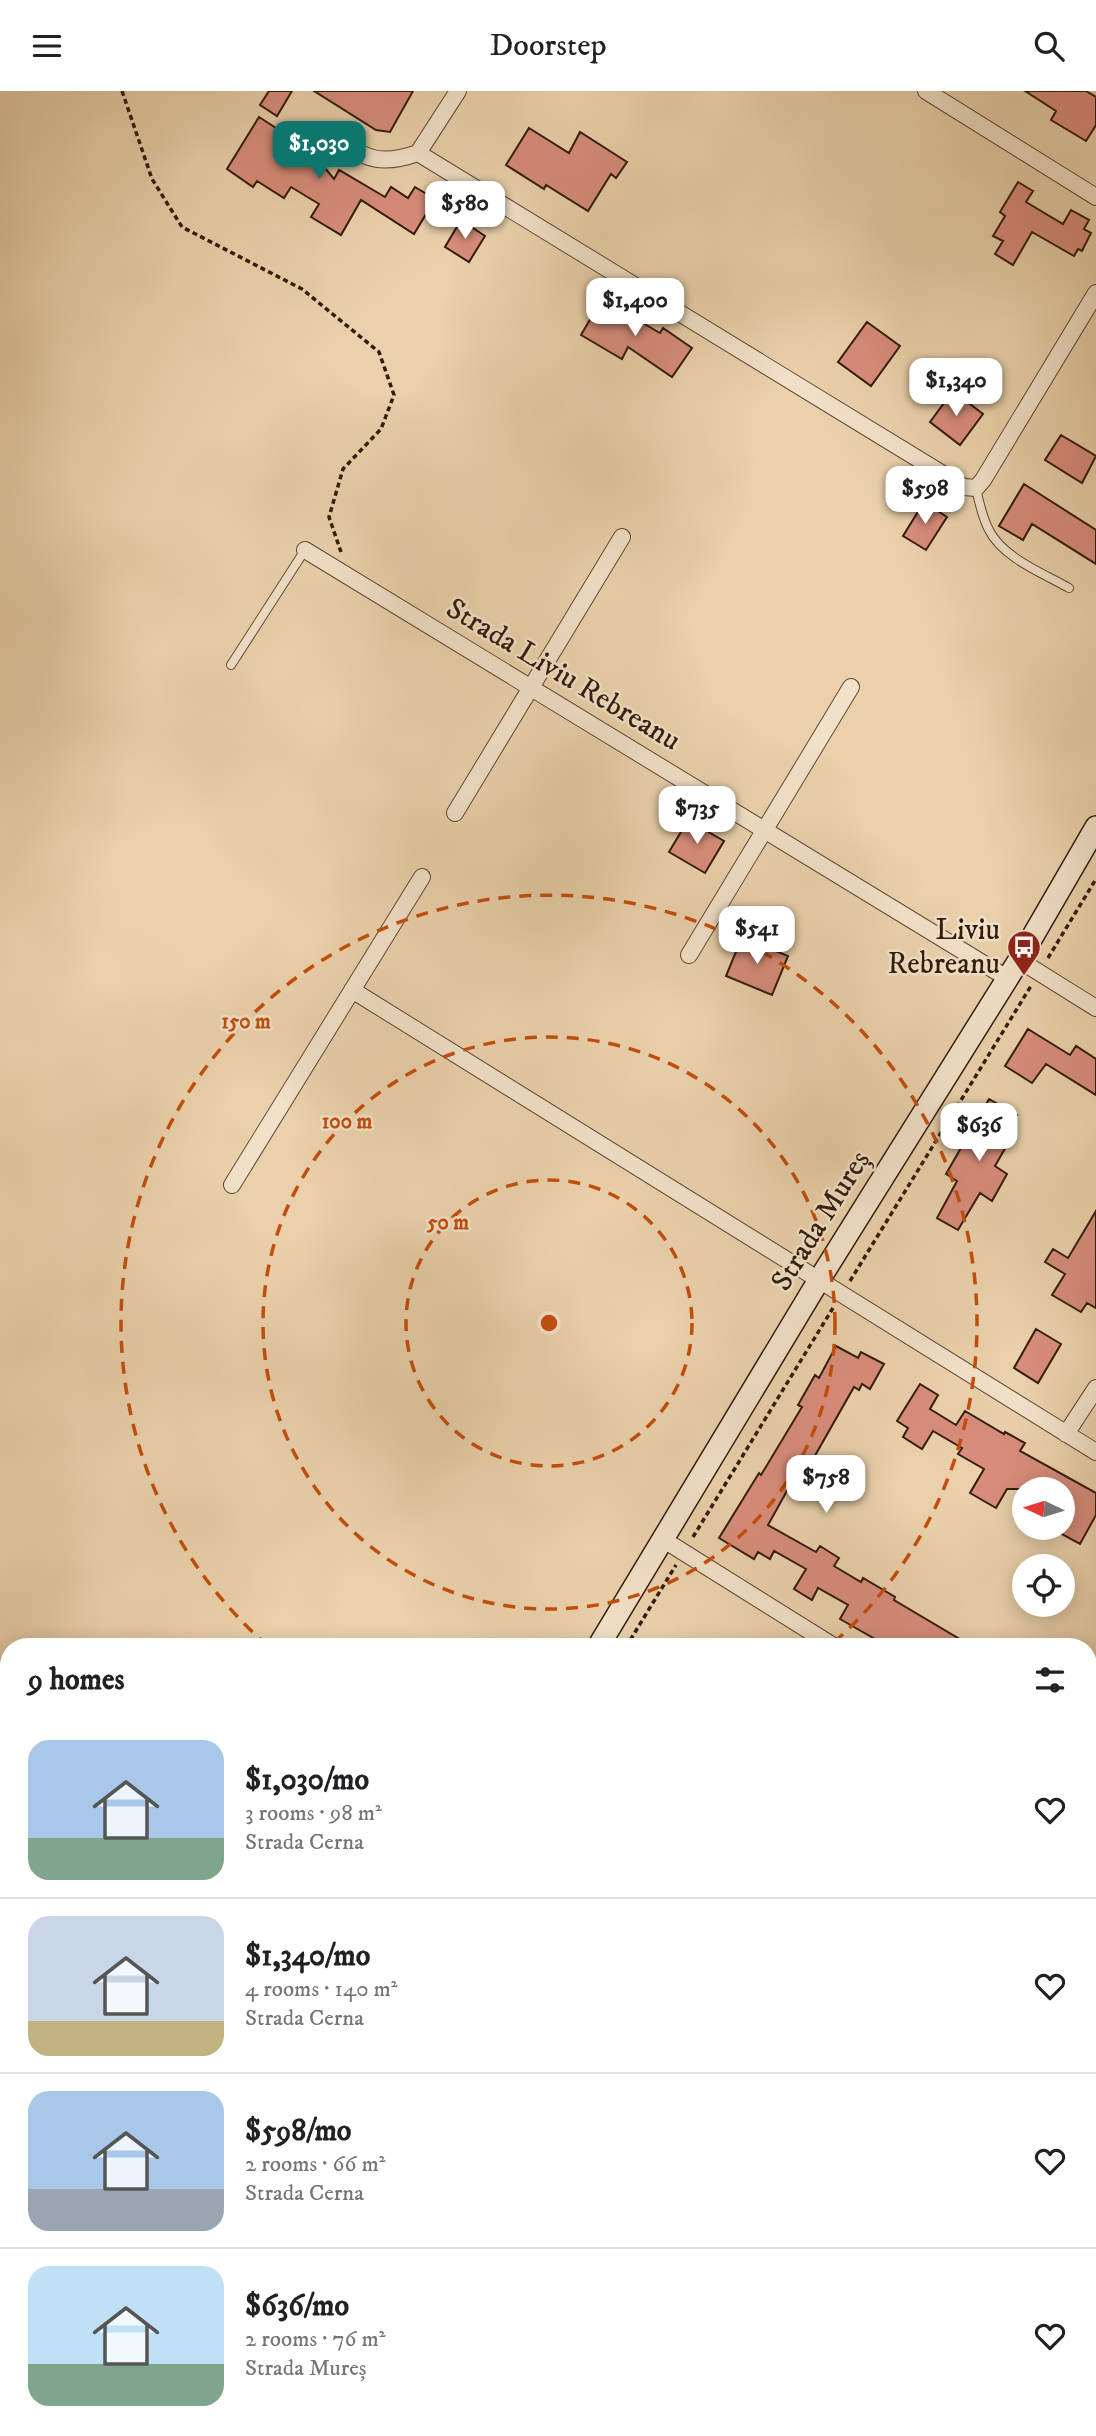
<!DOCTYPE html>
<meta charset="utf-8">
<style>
:root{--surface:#fff;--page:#f6f6f6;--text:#202124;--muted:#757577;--line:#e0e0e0;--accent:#0f766e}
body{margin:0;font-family:"IM FELL DW Pica",serif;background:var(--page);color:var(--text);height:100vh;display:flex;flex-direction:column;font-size:26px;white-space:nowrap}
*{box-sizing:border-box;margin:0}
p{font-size:23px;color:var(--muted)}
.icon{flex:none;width:38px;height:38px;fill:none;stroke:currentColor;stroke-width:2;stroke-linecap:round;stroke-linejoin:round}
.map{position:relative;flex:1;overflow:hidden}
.sheet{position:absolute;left:0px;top:1547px;width:1097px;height:798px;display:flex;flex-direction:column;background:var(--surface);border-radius:28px 28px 0 0;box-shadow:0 4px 18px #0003}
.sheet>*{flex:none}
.needle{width:46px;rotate:274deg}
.buttons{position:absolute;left:1012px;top:1386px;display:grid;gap:14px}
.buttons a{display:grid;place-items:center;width:63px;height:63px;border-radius:50%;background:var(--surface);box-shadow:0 4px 18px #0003;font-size:35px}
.price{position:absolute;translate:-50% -60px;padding:0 16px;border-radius:14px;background:#fff;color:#222;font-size:23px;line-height:46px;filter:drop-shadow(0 2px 4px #0008)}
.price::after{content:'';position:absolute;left:50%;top:42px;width:21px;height:16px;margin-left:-10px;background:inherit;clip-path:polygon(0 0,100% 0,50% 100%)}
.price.on{background:var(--accent);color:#fff}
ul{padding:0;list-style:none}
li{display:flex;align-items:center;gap:21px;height:175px;padding:0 28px}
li+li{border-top:2px solid var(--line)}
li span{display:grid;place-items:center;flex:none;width:196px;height:140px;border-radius:21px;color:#555}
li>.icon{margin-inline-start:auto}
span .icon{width:84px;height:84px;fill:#fffc;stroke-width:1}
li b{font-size:30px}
h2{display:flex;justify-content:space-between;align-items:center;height:84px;padding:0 28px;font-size:30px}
header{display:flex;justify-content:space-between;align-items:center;height:91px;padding:0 28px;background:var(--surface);font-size:32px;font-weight:600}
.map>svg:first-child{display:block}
.building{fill:#d88d7c;stroke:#321b0d;stroke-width:2}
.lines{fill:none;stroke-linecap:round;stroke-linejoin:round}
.lane-casing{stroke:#604834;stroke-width:10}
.street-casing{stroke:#604834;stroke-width:18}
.secondary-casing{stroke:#321b0d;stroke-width:24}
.path{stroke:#321b0d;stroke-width:3.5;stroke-dasharray:5 3.5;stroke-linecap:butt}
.lane{stroke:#f1e1c8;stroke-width:8}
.street{stroke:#f1e1c8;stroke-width:16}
.secondary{stroke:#f1e1c8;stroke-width:21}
.ring{fill:none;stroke:#c44d0c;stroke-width:3.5;stroke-dasharray:12 9}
.labels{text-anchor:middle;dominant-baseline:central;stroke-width:5;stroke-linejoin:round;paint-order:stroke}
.street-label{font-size:30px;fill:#321b0d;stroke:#f1e1c8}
.poi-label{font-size:30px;fill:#321b0d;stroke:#f1e1c8;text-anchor:end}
.centre{fill:#c44d0c;stroke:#f1e1c8;stroke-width:3.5}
.ring-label{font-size:21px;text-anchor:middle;font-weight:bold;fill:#c44d0c;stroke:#f1e1c8;stroke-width:5;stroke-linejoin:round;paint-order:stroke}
</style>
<header><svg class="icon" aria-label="menu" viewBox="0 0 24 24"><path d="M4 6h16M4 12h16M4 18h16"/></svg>Doorstep<svg class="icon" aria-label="search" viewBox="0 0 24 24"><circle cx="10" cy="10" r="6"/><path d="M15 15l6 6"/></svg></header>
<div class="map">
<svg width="1096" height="2345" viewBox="0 0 1096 2345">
<rect width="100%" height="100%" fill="#ead1ab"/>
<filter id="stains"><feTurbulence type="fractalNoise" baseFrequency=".00286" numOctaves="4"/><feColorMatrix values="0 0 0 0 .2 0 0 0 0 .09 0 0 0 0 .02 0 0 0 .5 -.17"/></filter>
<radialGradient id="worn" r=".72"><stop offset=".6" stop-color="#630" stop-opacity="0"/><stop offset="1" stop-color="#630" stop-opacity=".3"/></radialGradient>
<!-- building -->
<path class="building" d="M269,0H292L277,25L260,14Z
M314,0H413L390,41L376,39Z
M1025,0H1086L1096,6V34L1086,50L1051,29L1056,20Z
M259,26L310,59L334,88L339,79L385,106L391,96L408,107L415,96L435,108L414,143L361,109L341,144L311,126L319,113L291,96L284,107L257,90L253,96L227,78Z
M529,37L569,62L580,41L627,71L616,87L611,83L588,120L546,94L544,98L506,74Z
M1018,91L1033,100L1026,111L1063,133L1071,119L1089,129L1084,138L1091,142L1082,160L1078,158L1074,165L1032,141L1013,174L995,163L1003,150L993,145L1005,125L1000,121Z
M461,129L485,145L469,171L445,156Z
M602,208L660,242L663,237L692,257L672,286L628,256L622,268L581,244Z
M867,231L900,255L871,295L838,271Z
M953,300L983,323L960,354L930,331Z
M1061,344L1096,365L1082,392L1045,369Z
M1024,393L1096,439V473L1032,433L1023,449L999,435Z
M924,411L947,426L926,459L903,445Z
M688,729L724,750L705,782L669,761Z
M742,846L788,865L772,904L726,885Z
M1028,938L1070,964L1076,955L1096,968V1004L1046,973L1032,992L1005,975Z
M989,1008L1017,1024L1010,1037L1015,1040L995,1075L1007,1083L992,1110L980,1102L958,1139L937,1127L957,1090L946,1083Z
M1096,1120V1217L1087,1212L1081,1221L1052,1204L1065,1183L1045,1171L1053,1158L1068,1167Z
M1036,1238L1061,1253L1038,1292L1014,1277Z
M836,1255L858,1267L861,1261L884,1273L870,1298L862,1293L859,1299L854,1296L804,1384L798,1380L768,1434L816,1461L820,1455L839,1467L834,1475L861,1491L863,1487L895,1506L894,1509L973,1556H889L840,1528L848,1514L818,1497L812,1509L794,1498L806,1478L774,1460L770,1468L758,1461L754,1468L719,1447L759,1382L761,1384L802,1316L798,1314L815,1284L819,1287Z
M920,1293L938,1304L930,1318L956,1334L965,1320L1004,1343L1005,1341L1025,1352L1020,1360L1096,1402V1424L1080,1453L1058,1441L1062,1437V1398H1007L996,1417L970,1402L984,1378L958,1363L962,1357L933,1340L922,1358L903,1346L908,1337L897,1330Z"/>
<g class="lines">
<!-- lane casing -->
<g class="lane-casing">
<path id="lane" d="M976,397C979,411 982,426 989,439C1003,467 1043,482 1069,497
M231,574L305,459
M0,2018L9,2004"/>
</g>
<!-- street casing -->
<g class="street-casing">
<path id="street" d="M926,0L1096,106
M329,44C365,65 375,77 418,62
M418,62L964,396L976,397L983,389L1096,202
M418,62L458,0
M305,459L1007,887
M455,722L622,446
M689,864L851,596
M1019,869L1096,917
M352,899L1096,1361
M232,1094L422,786
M1066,1343L1096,1297
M664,1449L835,1556
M1088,1713L1096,1717
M1088,1823L1096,1810
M1088,2047L1096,2052
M0,2125L9,2130
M1088,2302L1096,2306
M237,2336L251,2345
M663,2336L677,2345
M435,2345L440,2336"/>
</g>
<!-- secondary casing -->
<g class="secondary-casing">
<path id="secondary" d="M598,1556L819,1189L1019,869L1096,736
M118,2345L123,2336"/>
</g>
<!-- path -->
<path class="path" d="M122,0L152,88L182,136L302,198L379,261L394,304L381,338L343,378L329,426L341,461
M1048,867L1096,788
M850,1190L1031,895
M693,1446L833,1217
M626,1556L676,1474
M147,2345L152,2336"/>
<!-- lane -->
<use href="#lane" class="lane"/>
<!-- street -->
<use href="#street" class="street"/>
<!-- secondary -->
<use href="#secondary" class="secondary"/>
</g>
<!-- distance rings -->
<g class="ring">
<circle cx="549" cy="1232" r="143"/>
<circle cx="549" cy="1232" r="286"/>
<path d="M268 1555A428 428 0 1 1 830 1555"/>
</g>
<!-- icons -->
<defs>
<g id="bus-pin" transform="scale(1.75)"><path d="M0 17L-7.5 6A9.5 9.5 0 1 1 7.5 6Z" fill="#8f2418" stroke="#f1e1c8"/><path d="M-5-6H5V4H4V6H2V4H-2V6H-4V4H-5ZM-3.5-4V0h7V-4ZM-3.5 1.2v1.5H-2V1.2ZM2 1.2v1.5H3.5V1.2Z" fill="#fff"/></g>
</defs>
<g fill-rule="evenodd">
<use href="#bus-pin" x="1024" y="856"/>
</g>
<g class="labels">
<!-- street labels -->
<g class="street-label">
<text transform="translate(563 584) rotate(31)">Strada Liviu Rebreanu</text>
<text transform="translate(821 1130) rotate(-58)">Strada Mureș</text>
</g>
<!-- poi labels -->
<g class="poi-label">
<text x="1000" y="839">Liviu<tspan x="1000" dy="34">Rebreanu</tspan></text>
</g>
</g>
<circle cx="549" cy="1232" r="10" class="centre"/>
<g class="ring-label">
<text x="246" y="937">150 m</text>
<text x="347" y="1037">100 m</text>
<text x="448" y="1138">50 m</text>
</g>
<rect width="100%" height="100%" filter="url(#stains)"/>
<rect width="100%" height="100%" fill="url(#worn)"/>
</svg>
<div class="buttons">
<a><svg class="needle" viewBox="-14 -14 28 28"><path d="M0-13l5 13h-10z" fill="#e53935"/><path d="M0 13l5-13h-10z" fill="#757577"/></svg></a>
<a><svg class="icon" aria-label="locate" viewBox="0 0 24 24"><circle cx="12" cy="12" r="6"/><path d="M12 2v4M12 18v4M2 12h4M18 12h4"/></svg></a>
</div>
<b class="price on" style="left:319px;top:90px">$1,030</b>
<b class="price" style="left:465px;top:150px">$580</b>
<b class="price" style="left:635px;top:247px">$1,400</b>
<b class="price" style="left:956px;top:327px">$1,340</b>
<b class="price" style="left:925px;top:435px">$598</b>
<b class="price" style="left:697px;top:755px">$735</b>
<b class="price" style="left:757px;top:875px">$541</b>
<b class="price" style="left:979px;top:1072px">$636</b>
<b class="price" style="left:826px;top:1424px">$758</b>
<section class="sheet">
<h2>9 homes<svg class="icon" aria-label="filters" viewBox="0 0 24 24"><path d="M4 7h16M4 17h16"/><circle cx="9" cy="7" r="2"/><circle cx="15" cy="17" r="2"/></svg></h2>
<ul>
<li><span style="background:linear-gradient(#a9c7e8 70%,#7fa58c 0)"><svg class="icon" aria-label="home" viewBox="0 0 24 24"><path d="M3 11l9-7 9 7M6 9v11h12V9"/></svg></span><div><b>$1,030/mo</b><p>3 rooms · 98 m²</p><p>Strada Cerna</p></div><svg class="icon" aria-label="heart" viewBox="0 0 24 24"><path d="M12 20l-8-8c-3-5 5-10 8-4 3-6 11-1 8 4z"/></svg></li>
<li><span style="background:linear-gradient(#c9d6e8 75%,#c2b280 0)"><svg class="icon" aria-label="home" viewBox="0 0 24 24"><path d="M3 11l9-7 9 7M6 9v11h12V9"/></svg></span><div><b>$1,340/mo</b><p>4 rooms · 140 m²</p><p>Strada Cerna</p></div><svg class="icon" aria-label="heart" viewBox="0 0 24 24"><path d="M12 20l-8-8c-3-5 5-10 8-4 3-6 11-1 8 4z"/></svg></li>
<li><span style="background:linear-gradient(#a9c7e8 70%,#9aa5b1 0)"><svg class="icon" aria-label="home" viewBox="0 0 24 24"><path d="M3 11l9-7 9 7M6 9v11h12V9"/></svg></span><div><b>$598/mo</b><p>2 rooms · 66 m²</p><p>Strada Cerna</p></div><svg class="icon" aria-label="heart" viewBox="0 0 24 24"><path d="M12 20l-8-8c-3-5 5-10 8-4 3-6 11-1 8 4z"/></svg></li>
<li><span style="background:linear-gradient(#bfe0f5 70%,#7fa58c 0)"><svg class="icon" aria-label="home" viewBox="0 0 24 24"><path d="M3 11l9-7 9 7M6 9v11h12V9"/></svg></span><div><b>$636/mo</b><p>2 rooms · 76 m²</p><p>Strada Mureș</p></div><svg class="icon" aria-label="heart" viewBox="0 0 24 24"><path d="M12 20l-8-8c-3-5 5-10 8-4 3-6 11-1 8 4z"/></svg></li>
</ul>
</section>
</div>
